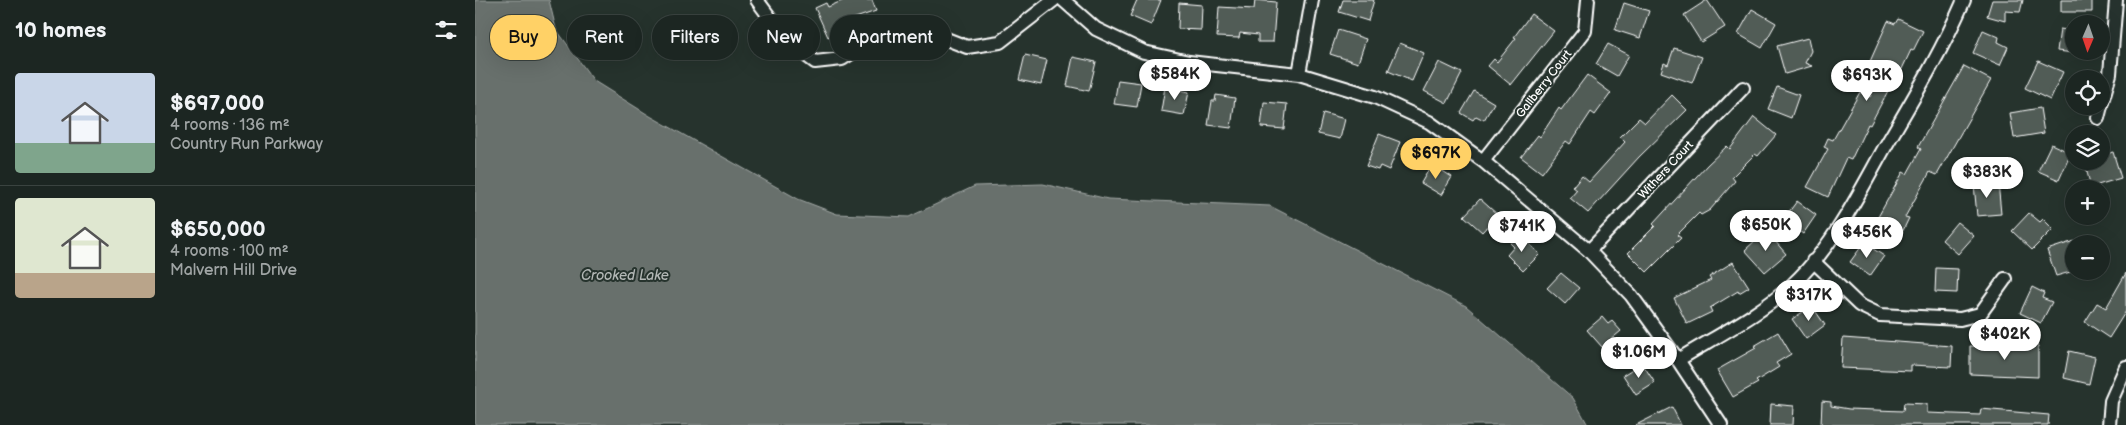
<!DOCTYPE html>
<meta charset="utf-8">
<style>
:root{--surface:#1c2622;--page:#252e2a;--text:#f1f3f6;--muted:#a0a5a5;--line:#3a4340;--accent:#ffd166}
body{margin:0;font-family:"Balsamiq Sans",sans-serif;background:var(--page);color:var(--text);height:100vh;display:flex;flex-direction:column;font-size:19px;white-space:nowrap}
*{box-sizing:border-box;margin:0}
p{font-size:16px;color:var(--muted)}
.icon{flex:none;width:28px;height:28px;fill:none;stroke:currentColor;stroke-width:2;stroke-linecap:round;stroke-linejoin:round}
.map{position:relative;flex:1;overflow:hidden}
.details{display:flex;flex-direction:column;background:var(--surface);width:475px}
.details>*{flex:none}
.top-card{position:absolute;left:15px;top:15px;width:475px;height:45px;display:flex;gap:10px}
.needle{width:32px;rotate:182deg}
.controls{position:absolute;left:1590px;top:15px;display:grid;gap:10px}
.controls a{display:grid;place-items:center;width:45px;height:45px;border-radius:50%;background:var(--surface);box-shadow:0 5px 20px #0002,0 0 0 1px var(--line);font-size:25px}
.price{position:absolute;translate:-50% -42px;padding:0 11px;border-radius:18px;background:#fff;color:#222;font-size:16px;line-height:32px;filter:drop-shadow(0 1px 2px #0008)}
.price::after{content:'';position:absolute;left:50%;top:30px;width:15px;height:11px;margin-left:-8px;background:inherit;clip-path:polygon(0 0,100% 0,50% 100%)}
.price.on{background:var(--accent);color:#111}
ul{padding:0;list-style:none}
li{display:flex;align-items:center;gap:15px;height:125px;padding:0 15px}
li+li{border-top:1px solid var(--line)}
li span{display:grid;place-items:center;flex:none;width:140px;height:100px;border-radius:5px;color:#555}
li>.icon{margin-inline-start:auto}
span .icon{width:60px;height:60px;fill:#fffc;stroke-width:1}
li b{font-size:21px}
h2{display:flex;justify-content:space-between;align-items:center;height:60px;padding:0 15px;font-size:21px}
.pill{padding:0 18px;border-radius:22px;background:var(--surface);box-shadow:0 5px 20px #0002,0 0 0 1px var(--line);font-size:18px;line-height:45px}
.pill.on{background:var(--accent);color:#111}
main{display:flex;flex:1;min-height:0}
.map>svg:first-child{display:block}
.water{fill:#67706c;stroke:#a4a9a7}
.building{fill:#515c57;stroke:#fff}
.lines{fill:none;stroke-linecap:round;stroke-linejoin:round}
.minor-casing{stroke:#fff;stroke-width:16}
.minor{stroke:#26332d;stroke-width:12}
.labels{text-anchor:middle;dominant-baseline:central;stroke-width:4;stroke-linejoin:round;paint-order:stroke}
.street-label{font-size:12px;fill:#fff;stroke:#26332d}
.water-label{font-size:14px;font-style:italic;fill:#b3b8b6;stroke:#26332d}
</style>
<main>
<section class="details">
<h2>10 homes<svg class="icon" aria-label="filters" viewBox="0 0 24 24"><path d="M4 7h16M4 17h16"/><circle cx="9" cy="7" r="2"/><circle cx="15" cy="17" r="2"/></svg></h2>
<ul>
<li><span style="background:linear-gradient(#c9d6e8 70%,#7fa58c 0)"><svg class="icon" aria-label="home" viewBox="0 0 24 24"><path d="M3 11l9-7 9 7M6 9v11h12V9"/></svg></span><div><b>$697,000</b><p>4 rooms · 136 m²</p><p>Country Run Parkway</p></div></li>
<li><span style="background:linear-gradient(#dfe7d0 75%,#b9a48a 0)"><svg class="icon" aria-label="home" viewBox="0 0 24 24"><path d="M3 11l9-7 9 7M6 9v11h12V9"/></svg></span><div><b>$650,000</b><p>4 rooms · 100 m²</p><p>Malvern Hill Drive</p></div></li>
</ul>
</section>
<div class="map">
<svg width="1651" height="425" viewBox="0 0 1651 425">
<rect width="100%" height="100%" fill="#26332d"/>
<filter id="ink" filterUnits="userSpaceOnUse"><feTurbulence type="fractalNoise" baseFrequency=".02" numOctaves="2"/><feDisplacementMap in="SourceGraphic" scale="10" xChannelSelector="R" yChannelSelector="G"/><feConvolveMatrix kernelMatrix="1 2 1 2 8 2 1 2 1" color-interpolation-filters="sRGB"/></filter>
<g filter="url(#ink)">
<!-- water -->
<path class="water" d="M0,0H74L81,29L119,81L175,116L323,199L362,214L434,217L500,186L568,184L633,199L795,206L991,306L1098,398L1113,425H0Z"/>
<!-- building -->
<path class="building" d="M369,0H397L401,11L363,24L366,31L353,37L340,8L351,3L353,7Z
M662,0H686L676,25L655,16Z
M780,0L801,2L798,42H783V35L765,33L764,38L742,37L744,7L779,9Z
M868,0H899L893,21L864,12Z
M1232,0L1250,27L1226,42L1209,15Z
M1517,0H1548L1545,12L1530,11V21L1512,16Z
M1586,0H1617V12H1586Z
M704,3L727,5L726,30L703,29Z
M1149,3L1174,11L1165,38L1140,30Z
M1277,9L1301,23L1287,48L1263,34Z
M1056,14L1079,31L1036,85L1013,66L1019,59L1022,62L1041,38L1039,37Z
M1423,19L1448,31L1438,51L1436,50L1418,88L1415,87L1395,125L1393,124L1376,160L1371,158L1353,197L1332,187L1353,149L1349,147L1353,138L1358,140L1385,92L1395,97L1403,81L1389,75L1413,21L1420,24Z
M1585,29L1599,31V53L1582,51Z
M863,30L891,39L883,63L855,54Z
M1508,30L1524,37L1523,42L1533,47L1525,65L1498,53Z
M1333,38L1336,51L1330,63L1337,66L1310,74L1302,46Z
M925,43L949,53L937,81L913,71Z
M1133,44L1154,55L1142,76L1121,64Z
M1199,48L1227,57L1217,83L1186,72L1189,63L1193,65Z
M550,55L572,60L566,85L544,80Z
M598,57L621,62L614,91L592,86Z
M1563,61L1588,72L1575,100L1550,88Z
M964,62L987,73L972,103L949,91Z
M1489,66L1516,80L1462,175L1455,172L1430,217L1434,218L1422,243L1399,232L1406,219L1403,217L1428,172L1432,174L1446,149L1443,147Z
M1112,75L1136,93L1120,115L1116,112L1095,144L1091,141L1067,173L1046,157L1063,135L1065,137L1084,108L1086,110Z
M643,80L666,83L662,107L639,104Z
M690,87L714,92L709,115L686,111Z
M1302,87L1324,95L1316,118L1293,109Z
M999,91L1019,103L1009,120L1001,116L998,120L986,113Z
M741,95L760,98L756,128L733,125L737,101H740Z
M1197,95L1212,110L1164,157L1113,213L1095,198L1102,190L1098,187L1107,176L1114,182L1150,142L1145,137L1164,118L1170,123Z
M789,102L812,104L809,129L786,127Z
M1565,108L1569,133L1539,138L1535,113Z
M848,113L870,119L865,139L843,134Z
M1279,117L1301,135L1283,156L1280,154L1257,177L1260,181L1235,210L1226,215L1224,213L1202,235L1206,238L1172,272L1153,253L1180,226L1178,224L1232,165L1252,146L1255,149Z
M904,134L925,142L914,170L905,166L903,170L891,166Z
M1576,144L1596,153L1584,180L1563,171Z
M1638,152L1646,178L1616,187L1609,161H1626V155Z
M957,164L977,177L966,195L946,183Z
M1523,182L1526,214L1502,216L1499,184Z
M1005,199L1023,215L1007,232L989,216Z
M1322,201L1341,215L1328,234L1308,220Z
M1554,213L1565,222L1568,219L1578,229L1557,250L1537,231Z
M1482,222L1499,236L1483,254L1467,240Z
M1044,234L1065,254L1048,271L1032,255L1039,247L1035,243Z
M1294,234L1311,254L1290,272L1270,250L1283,238L1286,241Z
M1599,241V271L1581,276L1572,250Z
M1389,243L1409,256L1395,276L1375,262Z
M1258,262L1274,287L1264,293L1263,291L1235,308L1237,312L1212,324L1199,298L1236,280L1234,277Z
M1461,268L1483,269L1482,293L1460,292Z
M1086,273L1104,288L1090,304L1072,288Z
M1651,273V311L1634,338L1610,322L1622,303L1631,308Z
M1557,287L1569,293L1567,298L1577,302L1566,323L1545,313Z
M1337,306L1350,325L1331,339L1317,319Z
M1127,317L1133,324L1137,321L1146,331L1127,347L1112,330Z
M1303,332L1316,354L1301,363L1304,367L1281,381L1283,383L1258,397L1242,370L1281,348L1279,346Z
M1368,338L1477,346L1476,367L1436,365V371L1366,368Z
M1537,345H1563V377L1495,374V346L1537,347Z
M1594,351L1620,357L1614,384L1589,378Z
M1167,363L1180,383L1161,395L1148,375Z
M1347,401L1356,402V406L1374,409L1428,411L1429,403L1452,404V413L1505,415L1506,409L1574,415L1573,425H1346Z
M1296,404L1319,406L1318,425H1295Z
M1197,407L1206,425H1161Z"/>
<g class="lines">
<!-- minor casing -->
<g class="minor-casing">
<path id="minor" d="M282,0L313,42L340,62L367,59L412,30L438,26L492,47L525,42L579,0
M588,0L621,29L669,52L714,62L824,74L900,97L954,122L1008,161L1114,251L1156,295L1203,360L1246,425
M824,74L837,0
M1626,105L1635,74L1641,0
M1623,118L1626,106
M1008,161L1110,31L1113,0
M1114,251L1268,88
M1338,261L1384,305L1405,315L1485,319L1505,314L1530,279
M1203,360C1240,337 1286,314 1317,285C1358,247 1383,195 1410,147C1438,99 1467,51 1489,0
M1634,425L1636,401L1651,367"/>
</g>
<!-- minor -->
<use href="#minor" class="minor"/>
</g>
</g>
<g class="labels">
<!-- street labels -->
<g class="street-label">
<text transform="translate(1069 84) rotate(-52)">Gallberry Court</text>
<text transform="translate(1191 170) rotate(-47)">Withers Court</text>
</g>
<!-- water labels -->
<g class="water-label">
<text x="150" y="275">Crooked Lake</text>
</g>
</g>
</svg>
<div class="controls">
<a><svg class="needle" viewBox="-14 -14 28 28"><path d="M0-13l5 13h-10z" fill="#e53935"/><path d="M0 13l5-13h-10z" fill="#a0a5a5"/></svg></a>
<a><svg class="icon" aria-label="locate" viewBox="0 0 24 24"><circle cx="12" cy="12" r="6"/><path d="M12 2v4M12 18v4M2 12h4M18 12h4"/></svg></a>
<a><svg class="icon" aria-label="layers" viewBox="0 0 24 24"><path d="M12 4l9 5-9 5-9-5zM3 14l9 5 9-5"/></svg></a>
<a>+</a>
<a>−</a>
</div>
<b class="price" style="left:700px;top:101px">$584K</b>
<b class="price" style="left:1392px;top:102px">$693K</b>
<b class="price on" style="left:961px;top:180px">$697K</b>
<b class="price" style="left:1512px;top:199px">$383K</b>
<b class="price" style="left:1291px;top:252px">$650K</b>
<b class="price" style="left:1047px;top:253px">$741K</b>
<b class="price" style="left:1392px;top:259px">$456K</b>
<b class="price" style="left:1334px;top:322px">$317K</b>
<b class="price" style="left:1530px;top:361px">$402K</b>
<b class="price" style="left:1164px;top:379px">$1.06M</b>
<div class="top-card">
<a class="pill on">Buy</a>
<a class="pill">Rent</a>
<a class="pill">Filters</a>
<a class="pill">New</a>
<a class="pill">Apartment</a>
</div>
</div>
</main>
